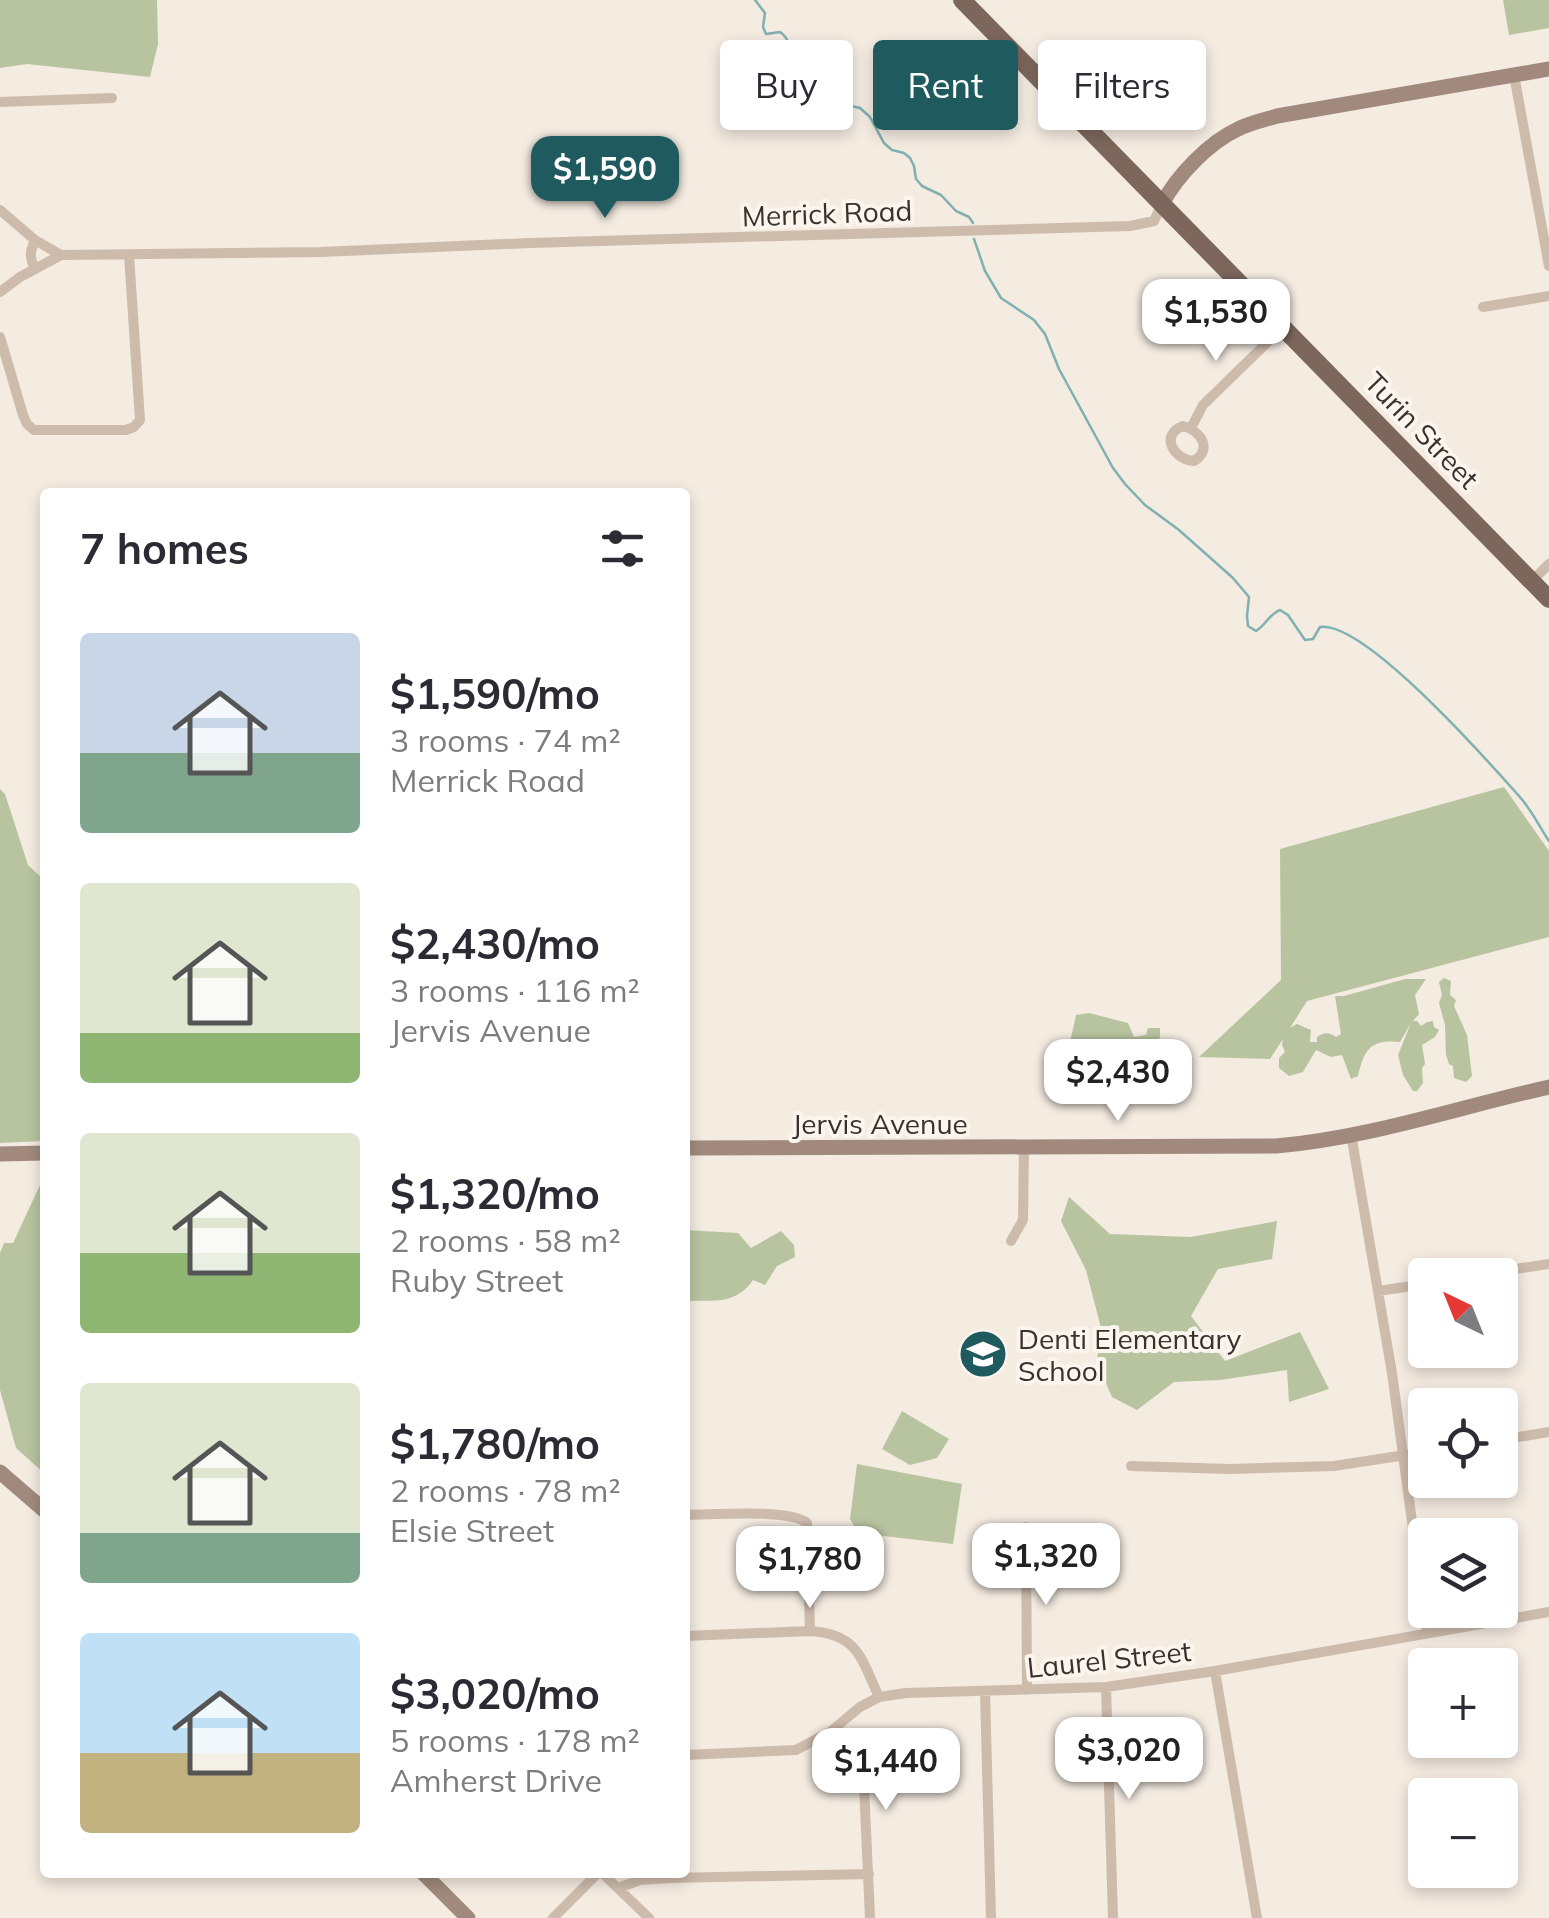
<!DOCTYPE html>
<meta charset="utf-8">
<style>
:root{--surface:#fff;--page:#f7f7f7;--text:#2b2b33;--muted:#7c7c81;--accent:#1f5a5e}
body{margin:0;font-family:Mulish,sans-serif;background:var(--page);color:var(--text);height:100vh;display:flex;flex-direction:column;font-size:38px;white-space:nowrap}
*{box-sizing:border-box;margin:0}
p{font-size:32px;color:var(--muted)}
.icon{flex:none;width:55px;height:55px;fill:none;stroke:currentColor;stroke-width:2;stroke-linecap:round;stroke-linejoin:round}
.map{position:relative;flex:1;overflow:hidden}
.details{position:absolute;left:40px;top:488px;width:650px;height:1390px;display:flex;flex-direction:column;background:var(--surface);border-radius:10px;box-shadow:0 5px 15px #0003}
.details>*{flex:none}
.banner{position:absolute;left:720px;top:40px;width:678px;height:90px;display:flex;gap:20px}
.needle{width:65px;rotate:317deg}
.controls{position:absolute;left:1408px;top:1258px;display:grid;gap:20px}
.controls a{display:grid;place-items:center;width:110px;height:110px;border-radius:10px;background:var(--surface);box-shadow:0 5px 15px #0003;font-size:50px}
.price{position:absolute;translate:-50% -85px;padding:0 22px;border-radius:20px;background:#fff;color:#222;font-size:32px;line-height:65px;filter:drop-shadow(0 2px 5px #0008)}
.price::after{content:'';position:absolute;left:50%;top:60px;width:30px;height:22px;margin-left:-15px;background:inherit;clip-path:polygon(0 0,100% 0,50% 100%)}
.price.current{background:var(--accent);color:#fff}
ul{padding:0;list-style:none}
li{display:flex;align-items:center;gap:30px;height:250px;padding:0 40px}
li span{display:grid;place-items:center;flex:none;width:280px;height:200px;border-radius:10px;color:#555}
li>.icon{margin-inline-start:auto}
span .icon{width:120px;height:120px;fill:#fffc;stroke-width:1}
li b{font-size:42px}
h2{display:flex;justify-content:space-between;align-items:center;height:120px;padding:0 40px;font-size:42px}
.pill{padding:0 35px;border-radius:10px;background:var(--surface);box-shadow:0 5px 15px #0003;font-size:35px;line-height:90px}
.pill.current{background:var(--accent);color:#fff}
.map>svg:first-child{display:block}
.green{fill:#b8c4a0}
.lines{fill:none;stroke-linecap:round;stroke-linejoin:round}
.stream{stroke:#7fb0b2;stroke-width:2.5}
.street{stroke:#cdbbac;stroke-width:10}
.secondary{stroke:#a18a7d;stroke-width:15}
.primary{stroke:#7d675c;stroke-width:18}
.labels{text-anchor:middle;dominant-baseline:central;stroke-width:8;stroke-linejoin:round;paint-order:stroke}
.street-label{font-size:28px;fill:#3b302b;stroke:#fbf5ee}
.poi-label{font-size:28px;fill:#3b302b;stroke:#fbf5ee;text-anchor:start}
</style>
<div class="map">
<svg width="1549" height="1918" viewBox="0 0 1549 1918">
<rect width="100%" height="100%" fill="#f4ebe1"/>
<!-- green -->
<path class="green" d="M0,0H157L158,44L150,77L27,64L0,68Z
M1503,0H1549V28L1509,35Z
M1504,787L1549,851V937L1307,1001L1290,1028L1297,1024L1311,1030L1310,1042H1317V1037C1325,1032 1328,1032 1336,1037L1341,1034L1335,996H1344L1405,979H1426L1415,995L1419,1014L1413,1021H1417L1421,1026L1427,1022L1433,1021L1434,1027L1439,1030L1435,1037L1422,1045L1425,1064L1422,1068L1423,1083L1417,1091H1413L1403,1075L1398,1055L1411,1023L1400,1042C1371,1039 1364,1049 1358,1076L1351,1079L1342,1055L1331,1057L1316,1050L1303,1072L1289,1076L1279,1068V1058L1285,1052L1282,1045L1283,1039L1270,1059L1199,1057L1281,980L1280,849Z
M0,789L5,794L28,865L45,881V1141L0,1143Z
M1444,978L1451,981L1450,995L1456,1000L1454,1006L1467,1035L1472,1076L1466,1082L1454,1078L1453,1066L1449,1064L1446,1055L1445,1025L1439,1003L1442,995L1439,982Z
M1089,1013L1128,1023L1134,1037L1146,1035L1148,1028H1160V1038L1154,1041L1112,1045L1108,1051L1110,1058L1105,1064L1115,1070L1117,1083L1112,1094L1096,1092L1099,1073L1086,1077L1075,1072L1070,1063L1074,1054L1069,1047L1076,1015Z
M40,1185H45V1474L16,1448L0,1390V1253L4,1243H13Z
M1069,1197L1110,1234L1191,1237L1277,1221L1272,1259L1218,1269L1191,1316L1225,1361L1300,1332L1329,1389L1289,1402L1287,1370L1220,1380L1174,1382L1137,1410L1112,1397L1097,1363L1100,1324L1086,1270L1061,1221Z
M685,1230L738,1233L751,1248L781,1231L794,1245L795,1257L777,1266L765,1285L753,1280C735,1305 716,1300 688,1301L685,1307Z
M902,1411L949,1439L937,1458L910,1465L882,1449Z
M857,1464L962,1484L953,1544L858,1533L850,1519Z"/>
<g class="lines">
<!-- stream -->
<path class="stream" d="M755,0L765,13L763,27L766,34L780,32C789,38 790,47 790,57L799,65L810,69L817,78L847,105L860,108L870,117L884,143L892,150L904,153L910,158L914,166L916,179L922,186L941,195L956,211L969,217L973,223
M974,239L985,271L1001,298L1034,320L1045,334L1059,369L1113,468L1125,484L1145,505L1179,530L1233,578L1249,597L1247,616L1248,626L1256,631C1266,625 1269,614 1280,610L1288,615L1305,640L1313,639L1320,627C1364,621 1488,761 1519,796C1531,809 1539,826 1549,841"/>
<!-- street -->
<path class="street" d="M1514,75L1549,266
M0,102L112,98
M0,210L35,240L61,255
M35,240C30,251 29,257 35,269
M0,292L20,277L61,255L321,252L530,243L1130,226L1154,221L1162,204
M1483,307L1549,296
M0,337L23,415L27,424L34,430H126L134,427L140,420L129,255
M1183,426C1201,431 1213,449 1194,461C1174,460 1159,435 1183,426Z
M1191,428L1203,405L1283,327
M1532,581L1549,564
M1351,1134L1392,1373L1427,1633
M1011,1241L1023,1220L1024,1147
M1475,1275L1549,1264
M1378,1291L1425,1284
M1500,1440L1549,1432
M1131,1466L1230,1469L1334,1466L1425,1452
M685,1515C712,1515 788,1508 807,1523L810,1631
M1026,1527L1027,1690
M685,1636L810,1631C858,1634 861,1658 879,1697
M1215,1671L1257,1918
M1106,1687L1113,1918
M985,1691L991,1918
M830,1732L859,1772L864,1785L870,1918
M685,1755L796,1750L830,1732L860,1707L879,1697L906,1693L1106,1687L1215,1671L1549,1612
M601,1872L649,1918
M618,1888L640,1880L671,1878L869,1874
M553,1918L599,1872"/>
<!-- secondary -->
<path class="secondary" d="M1162,204C1177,176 1208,143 1238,129C1250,123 1264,120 1277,116L1549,69
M685,1148L1276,1146C1369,1138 1459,1107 1549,1087
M0,1154L45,1153
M0,1472L45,1511
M422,1872L468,1918"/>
<!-- primary -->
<path class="primary" d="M962,0L1549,599"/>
</g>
<!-- icons -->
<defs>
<g id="school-disc" transform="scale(2.5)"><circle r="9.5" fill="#1f5a5e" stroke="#fbf5ee"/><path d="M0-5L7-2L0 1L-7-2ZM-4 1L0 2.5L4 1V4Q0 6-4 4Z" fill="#fff"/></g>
</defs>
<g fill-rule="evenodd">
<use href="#school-disc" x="983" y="1354"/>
</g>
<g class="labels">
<!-- street labels -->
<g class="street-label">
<text transform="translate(827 213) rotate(-2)">Merrick Road</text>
<text transform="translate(1422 430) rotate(46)">Turin Street</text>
<text x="880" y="1123">Jervis Avenue</text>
<text transform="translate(1109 1659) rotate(-6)">Laurel Street</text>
</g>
<!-- poi labels -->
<g class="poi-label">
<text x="1018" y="1338">Denti Elementary<tspan x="1018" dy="32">School</tspan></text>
</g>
</g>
</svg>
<div class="controls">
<a><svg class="needle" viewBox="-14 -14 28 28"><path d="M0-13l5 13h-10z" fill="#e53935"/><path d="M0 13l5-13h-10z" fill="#7c7c81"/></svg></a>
<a><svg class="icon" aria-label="locate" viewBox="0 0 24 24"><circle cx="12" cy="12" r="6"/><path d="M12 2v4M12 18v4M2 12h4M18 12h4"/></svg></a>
<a><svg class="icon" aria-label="layers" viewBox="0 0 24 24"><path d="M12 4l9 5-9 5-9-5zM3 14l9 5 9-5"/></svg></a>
<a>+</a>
<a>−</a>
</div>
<b class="price current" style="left:605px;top:221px">$1,590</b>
<b class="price" style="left:1216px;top:364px">$1,530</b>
<b class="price" style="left:1118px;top:1124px">$2,430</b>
<b class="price" style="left:1046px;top:1608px">$1,320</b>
<b class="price" style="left:810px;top:1611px">$1,780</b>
<b class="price" style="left:1129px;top:1802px">$3,020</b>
<b class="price" style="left:886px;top:1813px">$1,440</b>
<div class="banner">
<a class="pill">Buy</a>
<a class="pill current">Rent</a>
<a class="pill">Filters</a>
</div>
<section class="details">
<h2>7 homes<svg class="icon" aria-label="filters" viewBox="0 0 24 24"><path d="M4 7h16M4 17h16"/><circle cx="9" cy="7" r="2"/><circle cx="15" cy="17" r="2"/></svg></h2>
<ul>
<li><span style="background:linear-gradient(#c9d6e8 60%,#7fa58c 0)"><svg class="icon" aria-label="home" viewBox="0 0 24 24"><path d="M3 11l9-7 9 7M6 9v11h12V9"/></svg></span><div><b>$1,590/mo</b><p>3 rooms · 74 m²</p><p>Merrick Road</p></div></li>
<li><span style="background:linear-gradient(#dfe7d0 75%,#8fb573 0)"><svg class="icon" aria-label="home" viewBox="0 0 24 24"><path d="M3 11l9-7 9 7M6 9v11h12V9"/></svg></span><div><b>$2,430/mo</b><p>3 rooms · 116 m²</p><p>Jervis Avenue</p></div></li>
<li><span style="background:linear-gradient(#dfe7d0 60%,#8fb573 0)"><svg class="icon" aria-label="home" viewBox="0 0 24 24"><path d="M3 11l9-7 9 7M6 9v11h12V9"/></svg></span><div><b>$1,320/mo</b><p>2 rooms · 58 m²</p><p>Ruby Street</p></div></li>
<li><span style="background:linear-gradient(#dfe7d0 75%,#7fa58c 0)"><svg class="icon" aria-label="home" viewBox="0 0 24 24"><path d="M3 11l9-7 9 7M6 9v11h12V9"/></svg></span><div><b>$1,780/mo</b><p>2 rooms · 78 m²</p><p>Elsie Street</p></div></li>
<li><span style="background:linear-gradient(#bfe0f5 60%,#c2b280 0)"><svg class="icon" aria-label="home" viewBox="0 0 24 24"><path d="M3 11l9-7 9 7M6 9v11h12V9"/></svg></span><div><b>$3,020/mo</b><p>5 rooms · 178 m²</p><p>Amherst Drive</p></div></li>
</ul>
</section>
</div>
